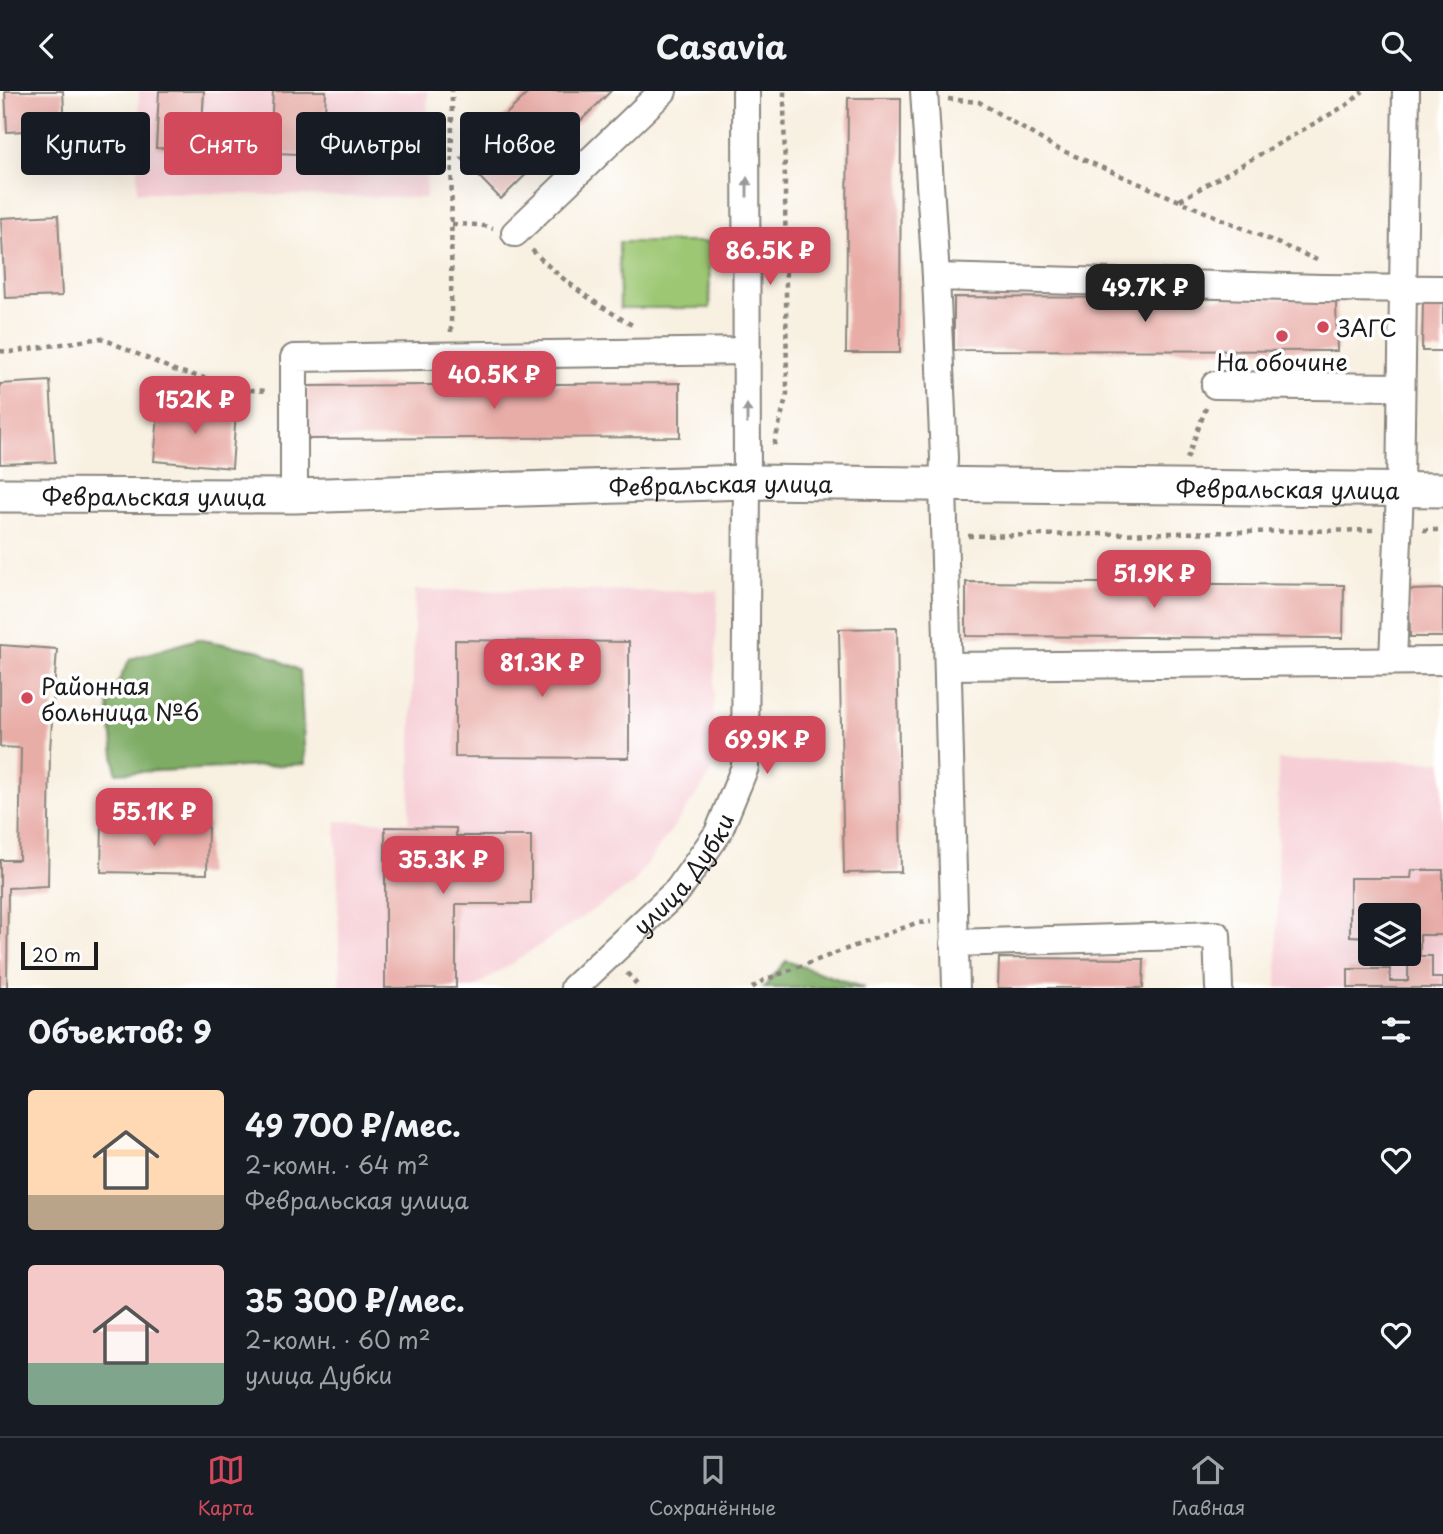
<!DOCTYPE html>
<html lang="ru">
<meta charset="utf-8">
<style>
:root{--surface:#171b24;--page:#20242c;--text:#f1f3f6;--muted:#9ea1a6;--line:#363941;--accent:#d1495b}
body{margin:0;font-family:"Playpen Sans",sans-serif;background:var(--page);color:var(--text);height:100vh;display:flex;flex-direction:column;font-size:26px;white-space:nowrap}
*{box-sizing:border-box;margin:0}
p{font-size:23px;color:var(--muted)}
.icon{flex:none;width:38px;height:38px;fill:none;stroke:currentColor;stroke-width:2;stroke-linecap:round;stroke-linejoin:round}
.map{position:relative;height:897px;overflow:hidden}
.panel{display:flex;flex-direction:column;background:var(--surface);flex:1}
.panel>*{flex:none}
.banner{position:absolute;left:21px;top:21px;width:700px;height:63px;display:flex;gap:14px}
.controls{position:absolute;left:1358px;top:812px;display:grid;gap:14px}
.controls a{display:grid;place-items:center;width:63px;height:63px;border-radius:7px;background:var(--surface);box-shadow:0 7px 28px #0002;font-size:35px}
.scale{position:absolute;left:21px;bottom:18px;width:77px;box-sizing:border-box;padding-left:7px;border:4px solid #1c1c1c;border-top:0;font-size:19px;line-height:24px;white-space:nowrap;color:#1c1c1c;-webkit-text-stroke:5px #fff;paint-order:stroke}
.price{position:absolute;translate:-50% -60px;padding:0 16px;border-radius:14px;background:var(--accent);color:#fff;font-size:23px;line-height:46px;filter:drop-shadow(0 2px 4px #0008)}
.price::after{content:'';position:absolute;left:50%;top:42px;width:21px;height:16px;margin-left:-10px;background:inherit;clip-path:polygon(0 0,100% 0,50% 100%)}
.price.active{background:#222;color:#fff}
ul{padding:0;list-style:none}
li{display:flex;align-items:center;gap:21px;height:175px;padding:0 28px}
li span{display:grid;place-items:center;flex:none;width:196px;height:140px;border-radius:7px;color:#555}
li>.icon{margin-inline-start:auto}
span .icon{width:84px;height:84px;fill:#fffc;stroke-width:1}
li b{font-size:30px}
h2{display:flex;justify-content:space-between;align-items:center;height:84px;padding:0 28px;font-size:30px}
.pill{padding:0 24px;border-radius:7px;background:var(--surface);box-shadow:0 7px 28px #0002;font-size:24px;line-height:63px}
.pill.active{background:var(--accent);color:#fff}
header{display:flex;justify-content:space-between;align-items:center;height:91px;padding:0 28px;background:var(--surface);font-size:32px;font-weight:700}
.dock{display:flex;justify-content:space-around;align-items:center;height:98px;border-top:2px solid var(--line);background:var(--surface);font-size:19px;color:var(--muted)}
.dock a{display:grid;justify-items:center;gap:4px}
.dock .active{color:var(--accent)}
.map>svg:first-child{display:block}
.built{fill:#f6cfd6;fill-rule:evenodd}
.green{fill:#9dc773;stroke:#5c7248;stroke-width:2}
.forest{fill:#7eac65;stroke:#4d6440;stroke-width:2}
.building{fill:#e9ada8}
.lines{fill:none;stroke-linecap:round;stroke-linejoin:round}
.minor-casing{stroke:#8a867e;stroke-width:30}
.major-casing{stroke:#8a867e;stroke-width:37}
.path{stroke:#8a867e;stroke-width:4.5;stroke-dasharray:5 5;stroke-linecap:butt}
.minor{stroke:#fff;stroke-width:26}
.major{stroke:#fff;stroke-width:33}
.oneway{fill:#999}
.poi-dot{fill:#d1495b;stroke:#fff;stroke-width:2.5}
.labels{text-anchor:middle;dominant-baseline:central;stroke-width:7;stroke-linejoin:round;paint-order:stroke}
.poi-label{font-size:23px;fill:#1c1c1c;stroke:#fff;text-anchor:start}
.street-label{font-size:23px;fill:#1c1c1c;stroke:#fff}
</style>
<header><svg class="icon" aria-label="back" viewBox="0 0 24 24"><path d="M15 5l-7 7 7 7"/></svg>Casavia<svg class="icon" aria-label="search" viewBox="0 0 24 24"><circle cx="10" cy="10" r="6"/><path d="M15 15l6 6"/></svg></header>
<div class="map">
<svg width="1443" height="897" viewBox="0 0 1443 897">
<rect width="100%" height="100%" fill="#fff"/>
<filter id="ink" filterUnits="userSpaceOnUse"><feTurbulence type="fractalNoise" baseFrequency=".0143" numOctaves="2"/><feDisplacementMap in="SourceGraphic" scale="14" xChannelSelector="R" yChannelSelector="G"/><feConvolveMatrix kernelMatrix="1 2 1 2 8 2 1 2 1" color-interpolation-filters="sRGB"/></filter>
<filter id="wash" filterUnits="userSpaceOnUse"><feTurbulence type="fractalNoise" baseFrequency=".00686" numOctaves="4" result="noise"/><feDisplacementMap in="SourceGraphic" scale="28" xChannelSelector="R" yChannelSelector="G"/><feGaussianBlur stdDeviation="1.57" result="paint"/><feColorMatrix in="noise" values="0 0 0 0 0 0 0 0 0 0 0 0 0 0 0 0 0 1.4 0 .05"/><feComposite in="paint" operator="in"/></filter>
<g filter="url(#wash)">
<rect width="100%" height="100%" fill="#f8f0e1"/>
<!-- built -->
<path class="built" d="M139,0H428L426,107L137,101Z
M415,499L718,500L711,683L633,793L474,897H340L336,730L409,731Z
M1278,669L1443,670V897H1277ZM1370,824H1409V863H1370Z"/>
<!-- green -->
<path class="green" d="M619,151H709L710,217H620Z"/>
<!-- forest -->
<path class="forest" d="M197,548L261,560L300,580L305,673L116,682L108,610L130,568Z
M786,870L864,897H763Z"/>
<g id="blocks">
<!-- building -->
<path class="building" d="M5,0H63L65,38L7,41Z
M159,0H204L202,35L271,38L273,0H326L323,64L156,57Z
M530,0H611L501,108L461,67Z
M848,7H901L900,262H846Z
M58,124L62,205L5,207L1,127Z
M954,206L1336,208L1337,260L954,259Z
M1423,208H1443V260H1422Z
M50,290L55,371L0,373V293Z
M680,292V346L307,348V295Z
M159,313L236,320L232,377L154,370Z
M966,491L1344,494L1343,547L966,545Z
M1443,498V546H1410L1409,499Z
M897,537L901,781L844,782L839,538Z
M455,549L629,551V667L455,666Z
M0,554L57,558L50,659L48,795L8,797L7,897H0V769H19L21,657L0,656Z
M102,731L208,733L207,783L101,781Z
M385,736L456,737V745H531V813H456V897H385Z
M1412,779H1443V844H1420V865H1432V887H1443V897H1348V878H1390V890H1408L1409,824H1370V846L1350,845V787H1411Z
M999,867L1144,868L1143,897H998Z"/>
</g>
</g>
<g filter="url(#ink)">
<use href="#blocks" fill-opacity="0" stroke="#8a867e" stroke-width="2"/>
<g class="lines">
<!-- minor casing -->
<g class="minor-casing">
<g id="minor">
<path d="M924,0L936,186"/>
<path d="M515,142L663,0"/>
<path d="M1215,294L1401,296"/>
<path d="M294,405V267L747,260"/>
<path d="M1393,570L1400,399L1406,0"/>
<path d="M948,575L1443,570"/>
<path d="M954,852L1217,844L1219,897"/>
<path id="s1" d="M574,897L678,799L718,742L745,676L747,391L746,0"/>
<path d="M956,897L943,394L944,367L936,186L1321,197L1443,198"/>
</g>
</g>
<!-- major casing -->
<g class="major-casing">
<g id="major">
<path id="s2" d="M0,404L294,405L747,391L1443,399"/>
</g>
</g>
<!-- path -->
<path class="path" d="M948,8L979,11L1054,56L1317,169
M1180,109L1350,12L1363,0
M452,133L479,134L493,137
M532,159C562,190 597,214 634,235
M451,241L452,0
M0,260L10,261L101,247L174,279L250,299L269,300
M774,354L787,303L784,0
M1187,368L1206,317
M1423,439H1443
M968,445L1376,439
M627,882L640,897
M752,897L764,889L916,832L931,831"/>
<!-- minor -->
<use href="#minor" class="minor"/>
<!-- major -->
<use href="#major" class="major"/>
</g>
<!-- one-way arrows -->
<defs><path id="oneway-solid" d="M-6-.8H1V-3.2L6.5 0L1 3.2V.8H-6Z" transform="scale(1.75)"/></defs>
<g class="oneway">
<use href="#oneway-solid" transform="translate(747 96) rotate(-90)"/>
<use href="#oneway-solid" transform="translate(747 323) rotate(-90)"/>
</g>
</g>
<!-- markers -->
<g class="poi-dot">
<circle cx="1323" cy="236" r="7"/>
<circle cx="1282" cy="245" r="7"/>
<circle cx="27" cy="607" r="7"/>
</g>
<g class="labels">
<!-- poi labels -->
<g class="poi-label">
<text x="1337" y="236">ЗАГС</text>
<text x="1282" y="270" text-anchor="middle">На обочине</text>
<text x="41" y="594">Районная<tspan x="41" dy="26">больница №6</tspan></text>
</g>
<!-- street labels -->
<g class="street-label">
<text stroke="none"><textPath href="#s2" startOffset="721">Февральская улица</textPath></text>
<text stroke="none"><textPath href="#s2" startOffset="1288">Февральская улица</textPath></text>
<text stroke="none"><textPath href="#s2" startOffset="154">Февральская улица</textPath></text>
<text stroke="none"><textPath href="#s1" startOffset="159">улица Дубки</textPath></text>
</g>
</g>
</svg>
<div class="controls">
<a><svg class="icon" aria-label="layers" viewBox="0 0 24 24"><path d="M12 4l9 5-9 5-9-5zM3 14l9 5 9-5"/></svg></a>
</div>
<div class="scale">20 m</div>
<b class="price" style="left:770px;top:196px">86.5K ₽</b>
<b class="price active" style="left:1145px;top:233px">49.7K ₽</b>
<b class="price" style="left:494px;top:320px">40.5K ₽</b>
<b class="price" style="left:195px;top:345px">152K ₽</b>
<b class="price" style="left:1154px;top:519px">51.9K ₽</b>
<b class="price" style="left:542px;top:608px">81.3K ₽</b>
<b class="price" style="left:767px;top:685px">69.9K ₽</b>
<b class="price" style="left:154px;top:757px">55.1K ₽</b>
<b class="price" style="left:443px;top:805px">35.3K ₽</b>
<div class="banner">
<a class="pill">Купить</a>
<a class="pill active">Снять</a>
<a class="pill">Фильтры</a>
<a class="pill">Новое</a>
</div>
</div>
<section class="panel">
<h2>Объектов: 9<svg class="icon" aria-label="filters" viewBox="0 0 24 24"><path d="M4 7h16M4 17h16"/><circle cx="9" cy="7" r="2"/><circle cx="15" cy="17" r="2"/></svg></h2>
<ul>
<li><span style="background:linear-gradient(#ffd9b3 75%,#b9a48a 0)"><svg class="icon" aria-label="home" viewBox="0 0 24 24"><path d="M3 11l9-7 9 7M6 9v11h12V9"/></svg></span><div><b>49 700 ₽/мес.</b><p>2-комн. · 64 m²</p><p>Февральская улица</p></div><svg class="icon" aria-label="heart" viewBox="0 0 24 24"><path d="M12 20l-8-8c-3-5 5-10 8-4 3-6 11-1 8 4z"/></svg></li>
<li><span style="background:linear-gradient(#f6c9c9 70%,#7fa58c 0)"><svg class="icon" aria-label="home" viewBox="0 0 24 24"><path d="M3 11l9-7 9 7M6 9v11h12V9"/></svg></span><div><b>35 300 ₽/мес.</b><p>2-комн. · 60 m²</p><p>улица Дубки</p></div><svg class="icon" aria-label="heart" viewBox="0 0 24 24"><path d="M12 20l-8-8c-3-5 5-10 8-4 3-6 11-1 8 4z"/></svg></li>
</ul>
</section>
<nav class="dock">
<a class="active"><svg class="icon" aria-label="map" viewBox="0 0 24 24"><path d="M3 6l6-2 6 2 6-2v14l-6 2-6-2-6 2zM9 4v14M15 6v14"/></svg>Карта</a>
<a><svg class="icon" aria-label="saved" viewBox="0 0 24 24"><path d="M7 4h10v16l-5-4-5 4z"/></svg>Сохранённые</a>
<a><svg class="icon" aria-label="home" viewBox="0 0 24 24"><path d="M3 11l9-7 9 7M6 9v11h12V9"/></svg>Главная</a>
</nav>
